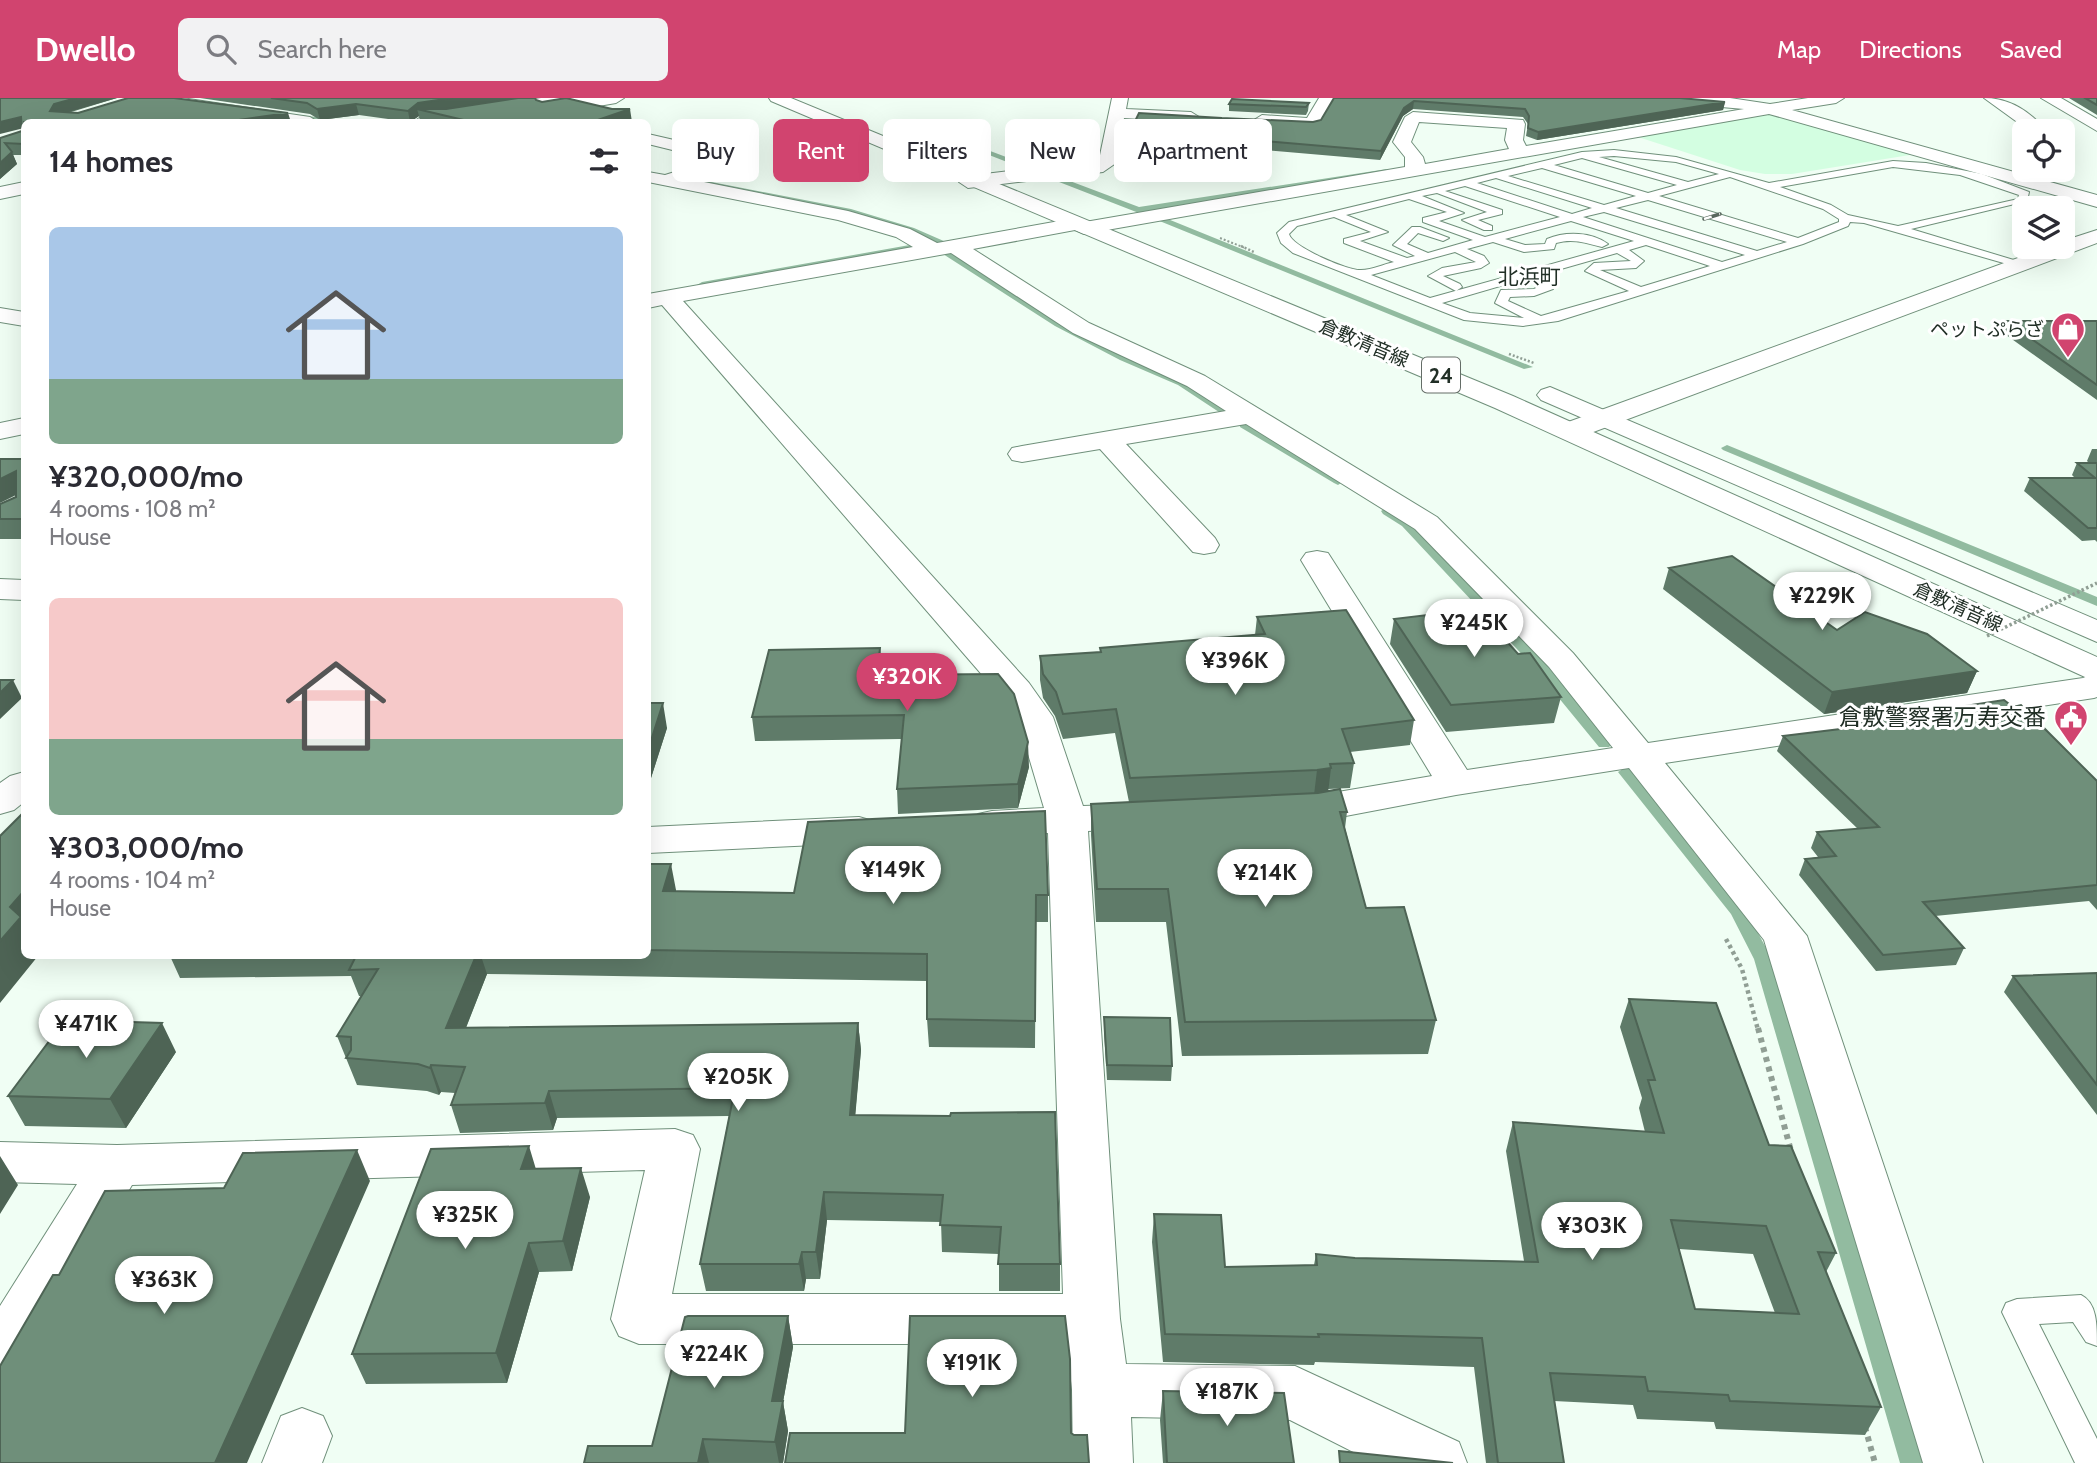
<!DOCTYPE html>
<meta charset="utf-8">
<style>
:root{--surface:#fff;--page:#f2f2f3;--text:#2b2b33;--muted:#7c7c81;--accent:#d1446f}
body{margin:0;font-family:Cabin,"Noto Sans JP",sans-serif;background:var(--page);color:var(--text);height:100vh;display:flex;flex-direction:column;font-size:26px;white-space:nowrap}
*{box-sizing:border-box;margin:0}
p{font-size:23px;color:var(--muted)}
.icon{flex:none;width:38px;height:38px;fill:none;stroke:currentColor;stroke-width:2;stroke-linecap:round;stroke-linejoin:round}
.map{position:relative;flex:1;overflow:hidden}
.drawer{position:absolute;left:21px;top:21px;width:630px;height:840px;display:flex;flex-direction:column;background:var(--surface);border-radius:10px;box-shadow:0 7px 28px #0002}
.drawer>*{flex:none}
.hud{position:absolute;left:672px;top:21px;width:665px;height:63px;display:flex;gap:14px}
.buttons{position:absolute;left:2012px;top:21px;display:grid;gap:14px}
.buttons a{display:grid;place-items:center;width:63px;height:63px;border-radius:10px;background:var(--surface);box-shadow:0 7px 28px #0002;font-size:35px}
.price{position:absolute;translate:-50% -60px;padding:0 16px;border-radius:24px;background:#fff;color:#222;font-size:23px;line-height:46px;filter:drop-shadow(0 2px 4px #0008)}
.price::after{content:'';position:absolute;left:50%;top:42px;width:21px;height:16px;margin-left:-10px;background:inherit;clip-path:polygon(0 0,100% 0,50% 100%)}
.price.current{background:var(--accent);color:#fff}
ul{padding:0;list-style:none}
li{display:grid;align-content:center;gap:14px;height:371px;padding:0 28px}
li span{display:grid;place-items:center;height:217px;border-radius:10px;color:#555}
li>.icon{margin-inline-start:auto}
span .icon{width:126px;height:126px;fill:#fffc;stroke-width:1}
li b{font-size:30px}
h2{display:flex;justify-content:space-between;align-items:center;height:84px;padding:0 28px;font-size:30px}
.pill{padding:0 24px;border-radius:10px;background:var(--surface);box-shadow:0 7px 28px #0002;font-size:24px;line-height:63px}
.pill.current{background:var(--accent);color:#fff}
header{display:flex;align-items:center;gap:42px;box-sizing:border-box;height:98px;padding:0 35px;background:var(--accent);color:#fff}
header strong{font-size:33px}
nav{display:flex;gap:38px;margin-inline-start:auto;font-size:24px}
.search{width:490px;height:63px;background:var(--page);display:flex;align-items:center;gap:18px;box-sizing:border-box;padding:0 24px;border-radius:10px;color:var(--muted);font-size:26px}
.map>svg:first-child{display:block}
.built{fill:#d3fee1}
.lines{fill:none;stroke-linecap:round;stroke-linejoin:round}
.stream{fill:#92bba0;fill-rule:evenodd}
.lane-casing{stroke:#70907b;stroke-width:2}
.street-casing{stroke:#70907b;stroke-width:2}
.secondary-casing{stroke:#70907b;stroke-width:2}
.primary-casing{stroke:#70907b;stroke-width:2}
.path-far3{stroke:#909e94;stroke-width:2;stroke-dasharray:2 2;stroke-linecap:butt}
.path-far2{stroke:#909e94;stroke-width:2.5;stroke-dasharray:2 2;stroke-linecap:butt}
.path-far1{stroke:#909e94;stroke-width:4.5;stroke-dasharray:3.5 3.5;stroke-linecap:butt}
.path{stroke:#909e94;stroke-width:6;stroke-dasharray:5 5;stroke-linecap:butt}
.lane{fill:#fff;fill-rule:evenodd}
.street{fill:#fff;fill-rule:evenodd}
.secondary{fill:#fff;fill-rule:evenodd}
.primary{fill:#fff;fill-rule:evenodd}
.rail-casing{stroke:#5a685f;stroke-width:3.5}
.rail{stroke:#fff;stroke-width:2.5;stroke-dasharray:8;stroke-linecap:butt}
.path-bridge{stroke:#909e94;stroke-width:3.5;stroke-dasharray:2.5 2.5;stroke-linecap:butt}
.wall{fill:#5f7b69;fill-rule:evenodd}
.shaded-wall{fill:#4e6455}
.building{fill:#6f8f7a;stroke:#4e6455;stroke-width:2;fill-rule:evenodd}
.labels{text-anchor:middle;dominant-baseline:central;stroke-width:6;stroke-linejoin:round;paint-order:stroke}
.far-poi-label{font-size:19px;fill:#212f26;stroke:#fff;text-anchor:end}
.far-street-label{font-size:19px;fill:#212f26;stroke:#fff}
.far-neighbourhood-label{font-size:21px;fill:#212f26;stroke:#fff}
.shield{fill:#fff;stroke:#646d67;stroke-width:2}
.shield-label{font-size:21px;font-weight:bold;fill:#212f26}
.poi-label{font-size:23px;fill:#212f26;stroke:#fff;text-anchor:end}
</style>
<header>
<strong>Dwello</strong>
<div class="search"><svg class="icon" aria-label="search" viewBox="0 0 24 24"><circle cx="10" cy="10" r="6"/><path d="M15 15l6 6"/></svg>Search here</div>
<nav><a>Map</a><a>Directions</a><a>Saved</a></nav>
</header>
<div class="map">
<svg width="2097" height="1365" viewBox="0 0 2097 1365">
<rect width="100%" height="100%" fill="#f0fef4"/>
<!-- built -->
<path class="built" d="M1763,16L1777,17L1916,56L1792,76H1765L1740,72L1635,38Z"/>
<g class="lines">
<!-- stream -->
<path class="stream" d="M290,16L342,22L345,24L292,19Z
M932,31L1139,109L1387,71L1384,75L1148,113L1533,269L1524,271L1162,124L930,34Z
M686,79L851,111L914,130L946,144L699,189L697,187L702,184L932,143L846,115L683,83Z
M946,151L1061,224L1128,258L1186,283L1231,314L1222,316L1178,287L1120,262L1055,228L943,156L942,154Z
M1240,325H1248L1344,383L1338,387L1334,385L1240,329Z
M1727,347L2097,499V508L1723,352L1721,350Z
M1387,409L1410,422L1541,560L1609,643L1612,646L1609,649H1599L1531,566L1402,428L1383,416L1381,413Z
M1626,669L1632,671L1744,809L1772,861L1924,1365H1900L1754,861L1731,816L1618,674Z"/>
<!-- lane casing -->
<g class="lane-casing">
<path id="lane" d="M1614,52L1676,59L1769,85L1893,63L1926,65L1982,76L2029,94L2027,103L1911,131L2027,166L2021,170L1864,125L1850,124L1848,128L1803,146L1558,223L1523,228L1464,222L1293,155L1281,145L1277,135L1289,124L1582,54ZM1614,58L1676,64L1719,76L1688,84L1599,59ZM1582,60L1677,87L1648,95L1554,67ZM1893,69L1960,77L2019,97L2018,101L1898,128L1848,117L1831,107L1780,89ZM1542,70L1636,98L1604,107L1508,78ZM1730,79L1823,111L1839,121V124L1798,140L1659,98ZM1496,80L1592,110L1572,116L1477,85ZM1465,88L1560,119L1485,139L1439,123L1464,115L1422,98L1437,95L1487,114L1462,122L1484,132H1492V128L1478,122L1502,116V112L1445,93ZM1409,101L1447,114L1423,120V124L1473,142L1428,155L1407,146L1418,135L1443,143L1449,140L1420,129H1412L1393,147L1415,158L1407,160L1360,143L1388,134L1346,117ZM1648,102L1787,144L1757,153L1616,110ZM1604,114L1745,157L1722,164L1583,119ZM1334,119L1371,134L1344,141V145L1394,164C1384,166 1372,172 1361,172C1348,173 1292,149 1289,136L1297,128ZM1571,123L1634,143L1430,200L1371,177L1455,154L1476,164L1442,170L1428,178L1456,193L1462,189L1460,186L1443,178L1481,170L1489,165L1484,158L1467,151L1493,144L1524,154L1554,151L1556,145C1573,140 1586,145 1602,149L1608,146C1592,134 1566,133 1547,141L1545,146L1525,147L1505,141ZM1646,147L1710,168L1641,189L1600,172L1636,170L1644,163L1629,152ZM1617,155L1631,163L1594,165L1585,173L1629,193L1541,218L1508,203L1510,199L1534,198L1553,191L1555,188L1550,180L1540,177ZM1528,180L1542,187L1534,191L1501,192L1495,205L1524,220L1470,215L1442,205Z
M2081,1197C2097,1205 2097,1226 2097,1248L2086,1244L2073,1224L2039,1226L2097,1341V1365H2075L2002,1214L2006,1205L2017,1201Z"/>
</g>
<!-- street casing -->
<g class="street-casing">
<path id="street" d="M141,0H182L310,19L318,24H280L149,5Z
M1112,0H1128L1126,11L1191,14L1199,19L1191,24L1124,20L1116,65L1103,74L968,90L959,84L968,78L1099,62Z
M1319,0H1335L1318,29L1262,27L1254,22L1262,17L1307,20Z
M1668,0H1730L1770,6L1808,0H1844L1836,5L1792,12L2097,97V109L1769,16L1084,136L1075,132L973,151L1089,225L1205,278L1437,419L1573,555L1648,645L2083,580L2097,574V599L2094,600L1665,665L1807,838L1983,1365H1923L1764,842L1629,670L1456,697L1314,724L1293,725L1279,722L1273,713L1279,704L1432,678L1301,462L1306,455L1317,453L1328,455L1467,672L1613,650L1549,569L1415,431L1246,326L1126,346L1215,440L1219,447L1215,454L1204,456L1193,454L1100,351L1022,364L1012,362L1008,356L1012,350L1022,348L1226,313L1187,288L1073,235L951,155L683,203L1029,585L1053,619L1083,708L1142,706L1156,709L1162,718L1156,727L1142,730L1088,733L1120,1221L1126,1266L1295,1268L1459,1344L1467,1365H1375L1290,1322L1131,1319L1133,1365H1073L1072,1292L1067,1246H639L619,1238L611,1221L645,1072L132,1087L20,1276L0,1284V1208L77,1086L0,1084V1044L117,1047L675,1031L693,1037L700,1051L672,1196H1063L1048,735L992,737L978,734L972,725L978,716L992,713L1044,710L1017,619L1003,601L662,207L648,210V196L913,149L896,139L838,122L648,84V74L665,77L713,62L648,46V36L739,57L742,61L739,65L689,81L848,113L910,131L937,145L1076,120L1085,124L1405,69V59L1393,44L1405,19L1413,14L1523,22L1525,26L1523,42L1526,48L1744,11L1676,5ZM1419,24L1507,30L1505,42L1509,51L1425,66L1423,59L1411,44Z
M1984,0C2011,0 2030,14 2047,33H2026L2024,29Z
M2041,0H2061L2097,21V33Z
M0,210L24,214V228L0,224Z
M24,320V336L0,341V325Z
M0,481L24,482V502L0,501Z
M24,674V704L14,712L0,716V685L10,678Z
M859,719L873,723L879,732L873,741L859,745L648,755V729Z
M302,1310L323,1318L332,1338L322,1365H262L281,1318Z"/>
</g>
<!-- secondary casing -->
<g class="secondary-casing">
<path id="secondary" d="M541,0H624L616,5L546,17L540,15L539,10L449,24H413L421,19Z
M24,84V96L0,101V89Z
M2097,132V145L1580,339L1570,341L1560,339L1556,333L1560,327L2048,149H2063V143Z"/>
</g>
<!-- primary casing -->
<g class="primary-casing">
<path id="primary" d="M769,0H791L1513,298L2097,559V582L2085,579L1495,310L771,3Z
M1550,289L2097,522V544L1541,302L1537,297L1541,292Z"/>
</g>
<!-- path-far3 -->
<path class="path-far3" d="M1220,140L1245,150"/>
<!-- path-far2 -->
<path class="path-far2" d="M1241,148L1254,154
M1509,256L1534,265"/>
<!-- path-far1 -->
<path class="path-far1" d="M1726,841L1742,871L1758,932"/>
<!-- path -->
<path class="path" d="M1758,930L1791,1053
M1865,1329L1875,1365"/>
<!-- lane -->
<use href="#lane" class="lane"/>
<!-- street -->
<use href="#street" class="street"/>
<!-- secondary -->
<use href="#secondary" class="secondary"/>
<!-- primary -->
<use href="#primary" class="primary"/>
<!-- rail casing -->
<g class="rail-casing">
<path id="rail" d="M1704,121L1720,116"/>
</g>
<!-- rail -->
<use href="#rail" class="rail"/>
<!-- path-bridge -->
<path class="path-bridge" d="M1987,538L2097,485"/>
</g>
<!-- wall -->
<path class="wall" d="M0,0H117L68,15H78L174,0L24,24V57H13L17,66L0,81V40L22,33V31Z
M200,0H535L536,2L542,4L632,24H420L419,18L410,24L359,17L320,22L310,16Z
M1334,0L1725,4L1723,12L1537,42L1526,38L1528,26L1523,19L1413,11L1403,18L1380,62L1218,48L1214,67L1119,64V56L1313,24L1321,22Z
M2069,0H2097V17Z
M1309,5L1308,13L1306,17L1229,13V6Z
M2006,223H2097V302L2002,234Z
M2092,351H2097V444L2095,442L2082,443L2024,393L2030,380H2075L2072,377L2077,365H2089L2087,363Z
M24,361V441H0V406L16,399Z
M1669,470L1837,532L1977,573L1967,595L1824,616L1663,491Z
M1257,519L1414,622L1410,647L1350,654L1354,665L1350,690L1328,691V693L1347,714L1345,730L1366,810L1436,922L1428,956L1182,958L1166,824H1096L1091,737V706L1129,704L1115,635L1063,641L1055,618L1043,600L1040,582V558L1100,554V550L1255,537Z
M1394,521L1518,556L1561,599L1554,625L1446,634L1390,546Z
M880,550L881,577L1029,669L1018,710L898,716L897,691L902,641L755,643L752,619Z
M648,605L667,630L651,680H648Z
M1860,624L2097,683V812L2089,803L1935,818L1964,850L1956,867L1876,873L1799,777L1805,761L1818,759L1811,750L1817,734L1858,731L1777,653L1783,638L1858,629Z
M648,766L676,792V794L1048,797V824H1036L1035,950L929,949L927,921V883L487,876L466,930L858,925L861,952L855,1017L1060,1166V1193H999V1156L942,1154L941,1124L827,1122L820,1181H806L804,1193H706L700,1166L729,1018L557,1020L553,1032L460,1035L451,1007L455,995L441,994L439,997L427,993L357,987L337,938L362,898H359L351,878L180,880L170,858H648Z
M2097,875V1017L2004,894L2013,878Z
M1629,901L1769,1047L1836,1155L1826,1174L1881,1309L1865,1337L1716,1331L1714,1324L1637,1321L1633,1307L1554,1303L1564,1365H1486L1474,1269L1315,1264L1314,1267L1163,1264L1152,1144L1154,1116L1225,1169L1314,1167L1316,1156L1355,1160L1524,1163L1506,1053L1513,1024L1645,1034L1639,1010L1642,1000L1620,929ZM1679,1151L1753,1156L1775,1215L1695,1211Z
M1104,919L1172,968L1171,983L1107,982L1104,934Z
M176,954L126,1030L25,1028L8,998Z
M536,1071L590,1099L572,1173L539,1174L507,1285L366,1286L352,1256Z
M788,1218L793,1249L783,1304L788,1333L783,1365H584L652,1348Z
M1163,1293L1294,1365H1163L1160,1322Z"/>
<!-- shaded-wall -->
<path class="shaded-wall" d="M76,0H117L58,17L50,13L54,6Z
M452,0H524L432,15L417,11L419,18L410,24L408,13L418,5Z
M1414,3L1413,11L1403,18L1380,62L1381,53L1404,10Z
M1725,4L1723,12L1537,42L1538,34Z
M356,6L359,17L320,22L317,11Z
M630,11L632,24H592Z
M288,15L291,24H225Z
M21,19L24,30L0,36V24Z
M12,54L17,66L0,81V65Z
M16,373L24,393L0,405V381Z
M880,550L882,573L879,601L877,577Z
M1977,573L1967,595L1824,616L1832,594Z
M13,582L22,600L0,621V595Z
M663,605L667,630L651,680L648,659V652Z
M1028,644L1029,669L1018,710V686Z
M1331,670L1328,695L1314,697L1317,672Z
M671,766L676,792L668,820L663,793Z
M24,793V858H38L0,905V843L10,809Z
M476,858H481L487,876L455,957L446,930Z
M162,925L176,954L126,1030L110,1001Z
M858,925L861,952L853,1044L850,1017Z
M431,967L441,994L439,997L430,970Z
M549,993L557,1020L553,1032L545,1005Z
M529,1048L538,1078L521,1071Z
M357,1052L370,1083L247,1365H215Z
M0,1058L18,1087L0,1116Z
M581,1070L590,1099L572,1173L563,1143Z
M824,1094L827,1122L820,1181L816,1154Z
M529,1145L539,1174L507,1285L496,1255Z
M802,1154L806,1181L804,1193L799,1166Z
M788,1218L793,1249L783,1304L788,1333L783,1365H779L775,1344L772,1303Z
M703,1341L709,1365H698Z"/>
<!-- building -->
<path class="building" d="M0,0H76L54,6L50,13L78,15L128,0H174L288,15L225,24H24V46L5,45L12,54L0,65V40L22,33L21,19L0,24Z
M271,0H452L418,5L408,13L356,6L317,11L307,5Z
M518,0H535L536,2L542,4L566,0L612,11H630L592,24H472L417,11H446Z
M1334,0H1680L1725,4L1538,34L1528,30L1529,18L1525,11L1414,3L1404,10L1381,53L1218,39L1215,58L1119,56L1139,15L1221,20V22L1222,20L1313,24L1321,22Z
M2085,0H2097V7Z
M1232,1L1309,5L1306,9L1229,6Z
M2006,223H2097V287Z
M0,361H24V421H0V406L16,399V373L0,381Z
M2077,365H2097V430H2088L2030,380H2095Z
M1732,458L1837,532L1865,514L1927,536L1977,573L1832,594L1669,470Z
M1478,511L1518,556L1530,555L1561,599L1451,607L1394,521Z
M1346,512L1414,622L1342,631L1354,665L1330,666L1331,670L1317,672L1130,680L1116,611L1063,616L1056,594L1043,576L1040,558L1101,554L1100,550L1265,536L1257,519Z
M880,550L877,577L998,576L1014,596L1028,644L1018,686L897,691L904,617L752,619L769,552Z
M0,582H13L0,595Z
M2004,602L2013,609L2021,607L2097,683V787L1923,804L1964,850L1883,857L1805,761L1836,758L1817,734L1879,729L1783,638L1865,628L1860,624Z
M648,605H663L648,652Z
M1340,691L1347,714H1340L1366,810L1404,809L1436,922L1185,924L1168,791H1097L1091,706L1318,695Z
M1045,713L1048,797H1036L1035,923L927,921V856L648,852V766H671L663,793L794,795L808,724Z
M24,714V793L10,809L21,819L0,843V738Z
M356,858H476L446,930L858,925L850,1017L950,1018L951,1015L1055,1014L1060,1166H998L1001,1129L940,1127L943,1097L824,1094L816,1154H802L799,1166H700L735,990L549,993L545,1005L451,1007L465,969L431,967L430,970L418,966L346,960L351,952V939L337,938L378,871L349,872Z
M2097,875V987L2013,878Z
M1629,901L1716,905L1769,1047L1791,1048L1836,1155L1818,1154L1881,1309L1730,1303L1728,1297L1648,1293L1645,1279L1550,1275L1564,1365H1498L1482,1240L1318,1236L1319,1239L1165,1236L1154,1116L1221,1117L1225,1169L1317,1167L1316,1156L1355,1160L1538,1164L1513,1024L1664,1035L1648,982H1655ZM1671,1122L1766,1128L1799,1216L1695,1211Z
M1104,919L1170,920L1172,968L1107,967Z
M65,922L162,925L110,1001L8,998Z
M529,1048L521,1071L581,1070L563,1143L529,1145L496,1255L352,1256L431,1051Z
M357,1052L215,1365H0V1268L53,1177H59L105,1093L224,1090L243,1055Z
M688,1218H788L772,1303H783L775,1344L703,1341L698,1365H584L588,1348H652L685,1219Z
M910,1218H1065L1070,1261L1071,1335L1074,1337H1087L1089,1365H785L790,1335H905Z
M1163,1293L1284,1295L1294,1365H1167Z
M1339,1353L1453,1365H1340Z"/>
<!-- icons -->
<defs>
<g id="shop-pin" transform="scale(1.75)"><path d="M0 17L-7.5 6A9.5 9.5 0 1 1 7.5 6Z" fill="#d1446f" stroke="#fff"/><path d="M-5-2.5h2.3a2.7 3.5 0 0 1 5.4 0H5L5.5 6h-11ZM-1.5-2.5h3a1.5 2.3 0 0 0-3 0Z" fill="#fff"/></g>
<g id="civic-pin" transform="scale(1.75)"><path d="M0 17L-7.5 6A9.5 9.5 0 1 1 7.5 6Z" fill="#d1446f" stroke="#fff"/><path d="M-.6-6.5H3V-4.5H.6V-3L4-1V1h2V6H-6V1h2V-1L-.6-3ZM-1.2 2.5V6h2.4V2.5Z" fill="#fff"/></g>
</defs>
<g fill-rule="evenodd">
<use href="#shop-pin" x="2068" y="231"/>
<use href="#civic-pin" x="2071" y="619"/>
</g>
<g class="labels">
<!-- far-poi labels -->
<g class="far-poi-label">
<text x="2044" y="231">ペットぷらざ</text>
</g>
<!-- far-street labels -->
<g class="far-street-label">
<text transform="translate(1364 245) rotate(23)">倉敷清音線</text>
<text transform="translate(1958 509) rotate(24)">倉敷清音線</text>
</g>
<!-- far-neighbourhood labels -->
<g class="far-neighbourhood-label">
<text x="1529" y="178">北浜町</text>
</g>
<!-- shield labels -->
<rect class="shield" x="1422" y="259.5" width="38" height="35" rx="5"/>
<g class="shield-label">
<text x="1441" y="277">24</text>
</g>
<!-- poi labels -->
<g class="poi-label">
<text x="2046" y="619">倉敷警察署万寿交番</text>
</g>
</g>
</svg>
<div class="buttons">
<a><svg class="icon" aria-label="locate" viewBox="0 0 24 24"><circle cx="12" cy="12" r="6"/><path d="M12 2v4M12 18v4M2 12h4M18 12h4"/></svg></a>
<a><svg class="icon" aria-label="layers" viewBox="0 0 24 24"><path d="M12 4l9 5-9 5-9-5zM3 14l9 5 9-5"/></svg></a>
</div>
<b class="price" style="left:1822px;top:534px">¥229K</b>
<b class="price" style="left:1474px;top:561px">¥245K</b>
<b class="price" style="left:1235px;top:599px">¥396K</b>
<b class="price current" style="left:907px;top:615px">¥320K</b>
<b class="price" style="left:893px;top:808px">¥149K</b>
<b class="price" style="left:1265px;top:811px">¥214K</b>
<b class="price" style="left:86px;top:962px">¥471K</b>
<b class="price" style="left:738px;top:1015px">¥205K</b>
<b class="price" style="left:465px;top:1153px">¥325K</b>
<b class="price" style="left:1592px;top:1164px">¥303K</b>
<b class="price" style="left:164px;top:1218px">¥363K</b>
<b class="price" style="left:714px;top:1292px">¥224K</b>
<b class="price" style="left:972px;top:1301px">¥191K</b>
<b class="price" style="left:1227px;top:1330px">¥187K</b>
<div class="hud">
<a class="pill">Buy</a>
<a class="pill current">Rent</a>
<a class="pill">Filters</a>
<a class="pill">New</a>
<a class="pill">Apartment</a>
</div>
<section class="drawer">
<h2>14 homes<svg class="icon" aria-label="filters" viewBox="0 0 24 24"><path d="M4 7h16M4 17h16"/><circle cx="9" cy="7" r="2"/><circle cx="15" cy="17" r="2"/></svg></h2>
<ul>
<li><span style="background:linear-gradient(#a9c7e8 70%,#7fa58c 0)"><svg class="icon" aria-label="home" viewBox="0 0 24 24"><path d="M3 11l9-7 9 7M6 9v11h12V9"/></svg></span><div><b>¥320,000/mo</b><p>4 rooms · 108 m²</p><p>House</p></div></li>
<li><span style="background:linear-gradient(#f6c9c9 65%,#7fa58c 0)"><svg class="icon" aria-label="home" viewBox="0 0 24 24"><path d="M3 11l9-7 9 7M6 9v11h12V9"/></svg></span><div><b>¥303,000/mo</b><p>4 rooms · 104 m²</p><p>House</p></div></li>
</ul>
</section>
</div>
